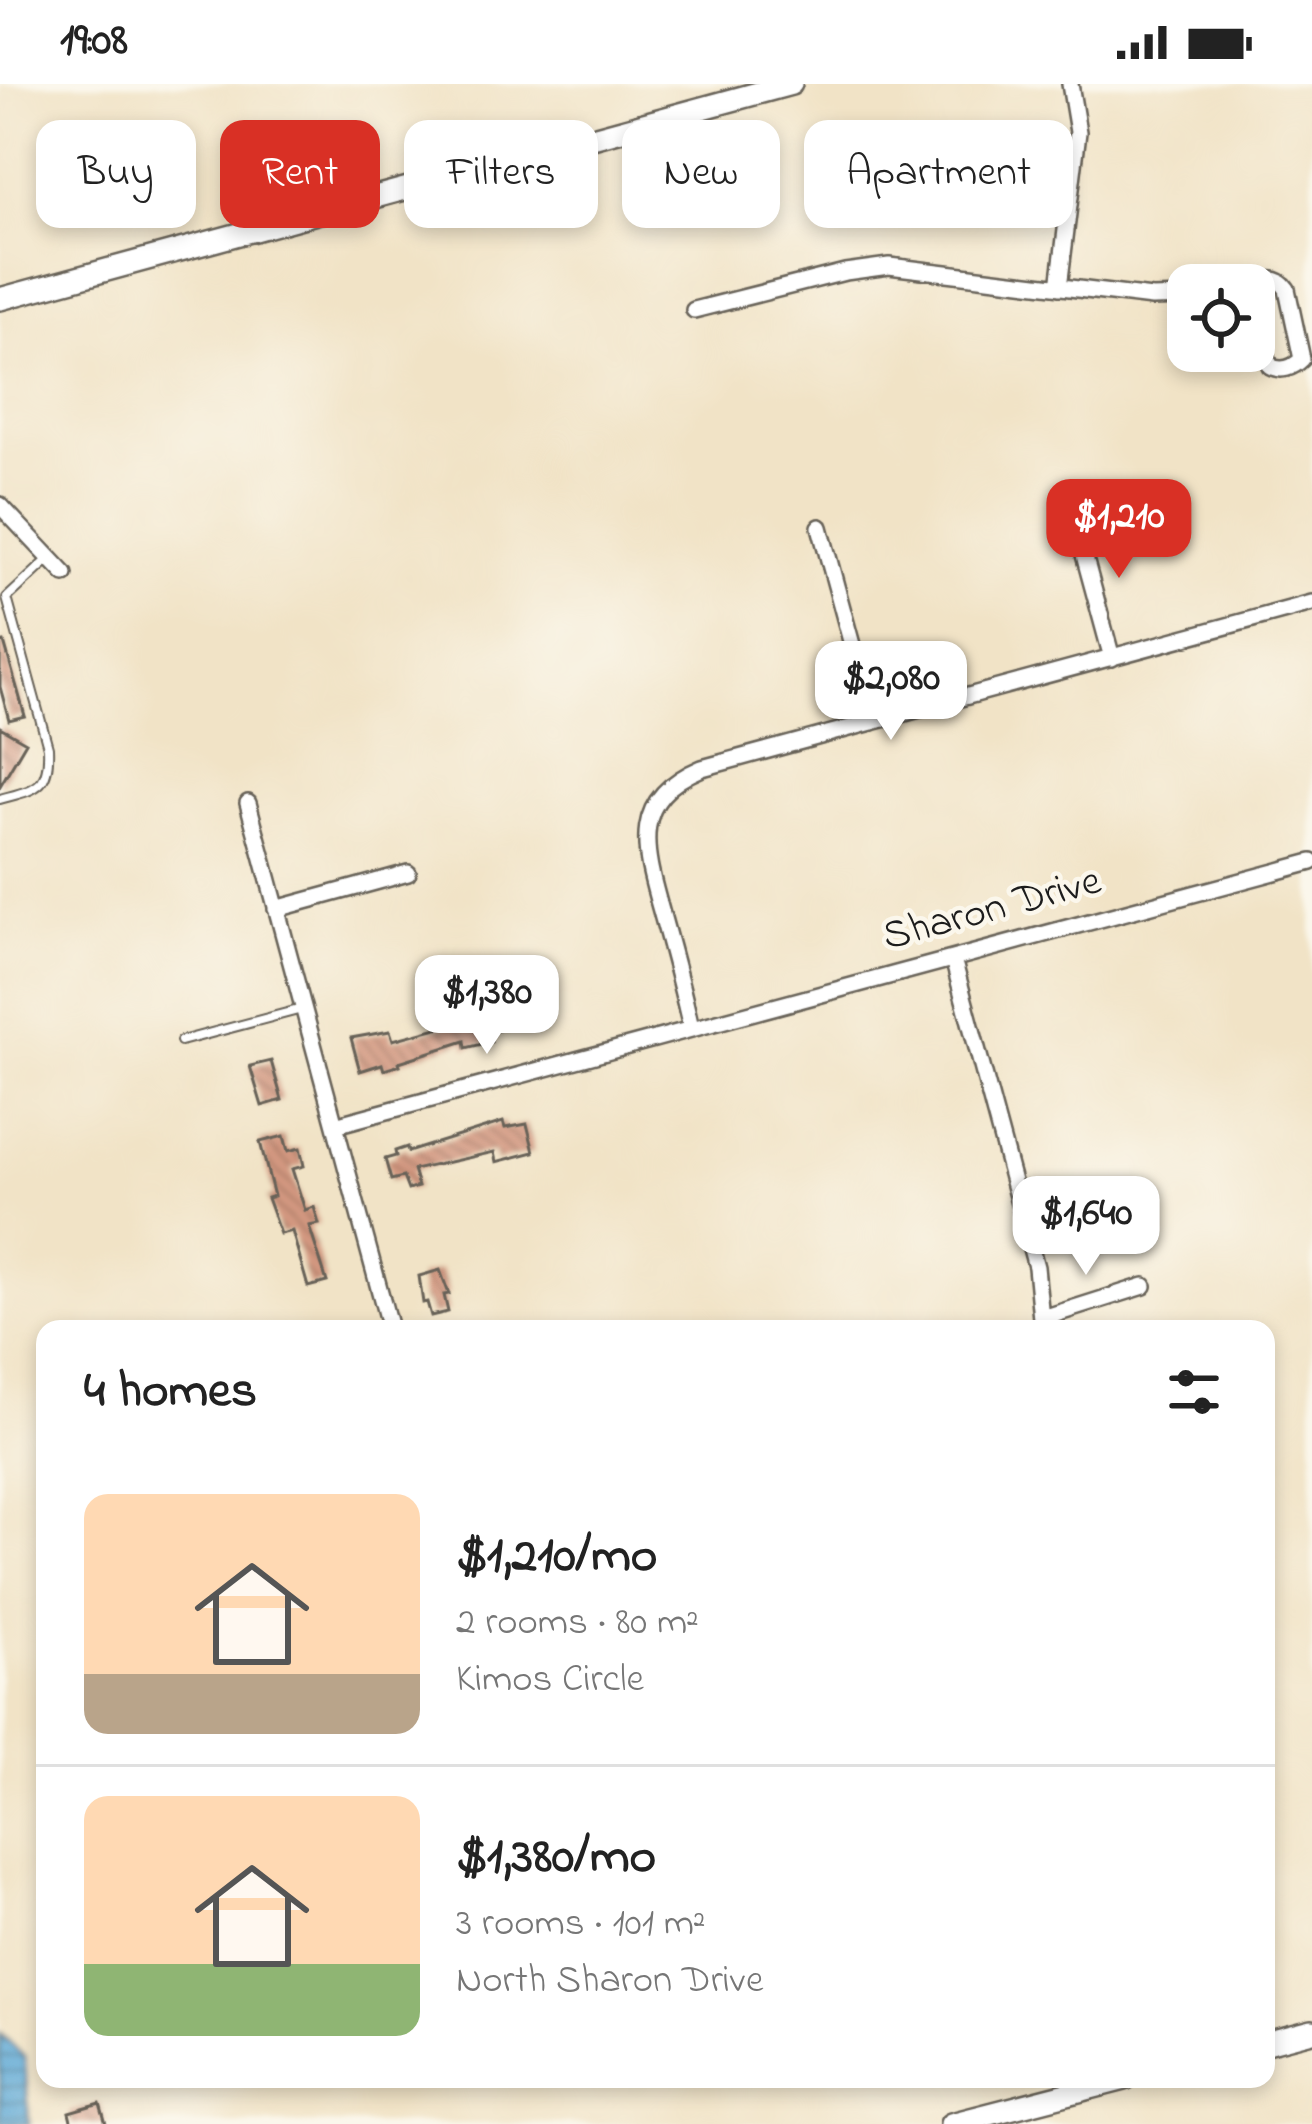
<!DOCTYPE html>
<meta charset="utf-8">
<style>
:root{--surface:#fff;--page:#f6f6f6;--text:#222;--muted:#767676;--line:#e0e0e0;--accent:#d93025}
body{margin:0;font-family:"Indie Flower",sans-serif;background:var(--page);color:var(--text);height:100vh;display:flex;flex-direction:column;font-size:45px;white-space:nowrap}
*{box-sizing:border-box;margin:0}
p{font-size:39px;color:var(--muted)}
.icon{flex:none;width:66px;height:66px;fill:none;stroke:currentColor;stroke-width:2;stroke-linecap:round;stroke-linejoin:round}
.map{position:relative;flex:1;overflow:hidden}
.details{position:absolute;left:36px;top:1236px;width:1239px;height:768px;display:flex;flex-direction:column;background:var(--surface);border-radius:24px;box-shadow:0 6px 18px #0003}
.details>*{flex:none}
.banner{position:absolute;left:36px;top:36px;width:1242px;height:108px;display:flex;gap:24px}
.buttons{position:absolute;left:1167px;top:180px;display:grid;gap:24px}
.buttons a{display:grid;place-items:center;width:108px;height:108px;border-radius:24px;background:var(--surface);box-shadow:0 6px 18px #0003;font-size:60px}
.price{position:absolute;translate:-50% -102px;padding:0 27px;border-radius:24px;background:#fff;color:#222;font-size:39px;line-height:78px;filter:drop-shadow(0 3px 6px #0008)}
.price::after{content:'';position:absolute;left:50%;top:72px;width:36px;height:27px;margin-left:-18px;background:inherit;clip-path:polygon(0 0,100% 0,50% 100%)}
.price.current{background:var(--accent);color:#fff}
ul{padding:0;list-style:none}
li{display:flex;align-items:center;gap:36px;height:300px;padding:0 48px}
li+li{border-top:3px solid var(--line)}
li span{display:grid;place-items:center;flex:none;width:336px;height:240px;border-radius:24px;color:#555}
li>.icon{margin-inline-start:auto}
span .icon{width:144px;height:144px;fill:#fffc;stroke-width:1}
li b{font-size:51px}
h2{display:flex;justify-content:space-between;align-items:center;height:144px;padding:0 48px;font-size:51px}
.pill{padding:0 42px;border-radius:24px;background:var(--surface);box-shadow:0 6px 18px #0003;font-size:42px;line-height:108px}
.pill.current{background:var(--accent);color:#fff}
.status{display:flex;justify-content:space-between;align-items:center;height:84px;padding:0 60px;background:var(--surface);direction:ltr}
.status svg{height:33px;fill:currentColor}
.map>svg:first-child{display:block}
.water{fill:url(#water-rules);stroke:#3c6278;stroke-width:3}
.building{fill:url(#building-back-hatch)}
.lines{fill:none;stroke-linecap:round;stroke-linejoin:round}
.lane-casing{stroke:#676258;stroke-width:12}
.street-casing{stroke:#676258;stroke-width:20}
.secondary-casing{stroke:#676258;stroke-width:26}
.lane{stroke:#fff;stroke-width:8}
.street{stroke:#fff;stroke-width:15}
.secondary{stroke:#fff;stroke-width:21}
.labels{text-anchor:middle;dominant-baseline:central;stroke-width:9;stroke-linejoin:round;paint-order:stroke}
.street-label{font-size:42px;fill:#1c1c1c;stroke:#fbf7ec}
</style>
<div class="status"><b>19:08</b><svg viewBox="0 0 49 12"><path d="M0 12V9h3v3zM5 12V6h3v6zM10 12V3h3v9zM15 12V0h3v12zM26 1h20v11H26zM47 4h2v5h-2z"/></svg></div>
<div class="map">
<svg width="1312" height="2040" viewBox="0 0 1312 2040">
<defs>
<pattern id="water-rules" width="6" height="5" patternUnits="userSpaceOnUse" patternTransform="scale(3)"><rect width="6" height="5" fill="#5da8d5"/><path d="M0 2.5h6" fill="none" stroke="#4c88ac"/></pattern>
<pattern id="building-back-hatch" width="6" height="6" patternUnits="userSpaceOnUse" patternTransform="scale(3)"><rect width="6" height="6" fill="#d39880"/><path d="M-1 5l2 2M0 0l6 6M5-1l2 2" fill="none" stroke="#aa7b68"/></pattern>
</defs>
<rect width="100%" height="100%" fill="#fbf7ec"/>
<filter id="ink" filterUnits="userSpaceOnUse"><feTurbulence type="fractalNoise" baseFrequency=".00833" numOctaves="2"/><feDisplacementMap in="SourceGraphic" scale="24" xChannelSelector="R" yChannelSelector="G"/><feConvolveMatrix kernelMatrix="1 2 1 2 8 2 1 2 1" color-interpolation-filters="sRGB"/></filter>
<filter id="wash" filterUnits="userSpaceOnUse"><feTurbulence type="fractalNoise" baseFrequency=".004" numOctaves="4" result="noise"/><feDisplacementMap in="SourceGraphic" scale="48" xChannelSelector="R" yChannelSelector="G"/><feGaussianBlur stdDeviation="2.7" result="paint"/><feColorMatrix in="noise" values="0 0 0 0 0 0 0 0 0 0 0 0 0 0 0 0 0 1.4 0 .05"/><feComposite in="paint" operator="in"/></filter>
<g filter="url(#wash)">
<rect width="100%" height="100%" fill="#f1e3c6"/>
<!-- water -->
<path class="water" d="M0,1949L25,1974L29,2040H0Z"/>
<g id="blocks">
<!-- building -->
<path class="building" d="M4,558L25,632L9,636L0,603V559Z
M0,643L26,658L0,702Z
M492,922L498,946L489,948L491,958L466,964L465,957L399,978L400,981L384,986L382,980L360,987L351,954L390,947L393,956L460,938L458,930Z
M271,977L282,1016L262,1022L250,982Z
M503,1038L505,1044L527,1040L534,1068L496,1078L494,1068L413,1086L418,1103L408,1106L403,1093L391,1096L385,1075L396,1072L395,1067L407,1063L408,1068Z
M284,1052L288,1067L300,1064L304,1082L292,1085L305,1126L314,1123L319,1140L309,1142L327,1198L308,1203L292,1147L280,1150L267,1114L274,1112L260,1058Z
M440,1186L449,1210L444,1211L448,1228L431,1232L427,1218L423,1219L419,1192Z
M100,2019L106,2040H72L69,2028Z"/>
</g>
</g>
<g filter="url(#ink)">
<use href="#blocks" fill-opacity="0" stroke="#676258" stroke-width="3"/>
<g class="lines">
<!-- lane casing -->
<g class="lane-casing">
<path id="lane" d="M0,715C36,705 50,705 48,663L7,514L49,475
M181,957L302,925"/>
</g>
<!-- street casing -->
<g class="street-casing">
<path id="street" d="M1245,201C1261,197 1277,190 1287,205L1302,275C1293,284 1281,288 1270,282L1254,231
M1059,203L1078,48L1070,0
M694,226L845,188L889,182L1152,214L1188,213
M0,421L65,490
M1074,434L1112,574
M820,443L873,638
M248,719L390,1245
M276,825L408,789
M953,875L1036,1183L1042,1245
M691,944C683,907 673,870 663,834C645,769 626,716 702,684L1312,519
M335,1041L1312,778
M1043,1234L1144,1202"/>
</g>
<!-- secondary casing -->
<g class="secondary-casing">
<path id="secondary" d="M0,215L791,0
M1266,1959L1312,1947
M951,2040L1125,1995"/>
</g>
<!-- lane -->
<use href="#lane" class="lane"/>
<!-- street -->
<use href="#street" class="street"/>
<!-- secondary -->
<use href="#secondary" class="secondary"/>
</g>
</g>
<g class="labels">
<!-- street labels -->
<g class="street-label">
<text transform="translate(992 826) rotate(-15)">Sharon Drive</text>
</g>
</g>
</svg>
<div class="buttons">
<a><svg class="icon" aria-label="locate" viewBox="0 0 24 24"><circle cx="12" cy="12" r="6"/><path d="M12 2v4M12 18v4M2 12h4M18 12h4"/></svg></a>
</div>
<b class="price current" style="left:1119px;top:497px">$1,210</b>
<b class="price" style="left:891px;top:659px">$2,080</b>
<b class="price" style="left:487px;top:973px">$1,380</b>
<b class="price" style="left:1086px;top:1194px">$1,640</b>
<div class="banner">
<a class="pill">Buy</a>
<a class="pill current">Rent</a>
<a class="pill">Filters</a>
<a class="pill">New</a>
<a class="pill">Apartment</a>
</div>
<section class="details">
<h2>4 homes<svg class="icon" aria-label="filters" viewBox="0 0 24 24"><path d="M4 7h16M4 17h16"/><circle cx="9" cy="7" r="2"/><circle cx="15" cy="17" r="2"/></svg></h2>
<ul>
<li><span style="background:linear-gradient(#ffd9b3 75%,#b9a48a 0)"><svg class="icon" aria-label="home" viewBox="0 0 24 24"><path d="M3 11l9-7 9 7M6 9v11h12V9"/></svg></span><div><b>$1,210/mo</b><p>2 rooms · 80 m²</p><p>Kimos Circle</p></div></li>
<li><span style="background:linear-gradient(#ffd9b3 70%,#8fb573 0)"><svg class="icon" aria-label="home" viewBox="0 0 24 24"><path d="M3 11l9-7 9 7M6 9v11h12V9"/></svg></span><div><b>$1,380/mo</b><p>3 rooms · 101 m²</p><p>North Sharon Drive</p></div></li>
</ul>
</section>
</div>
